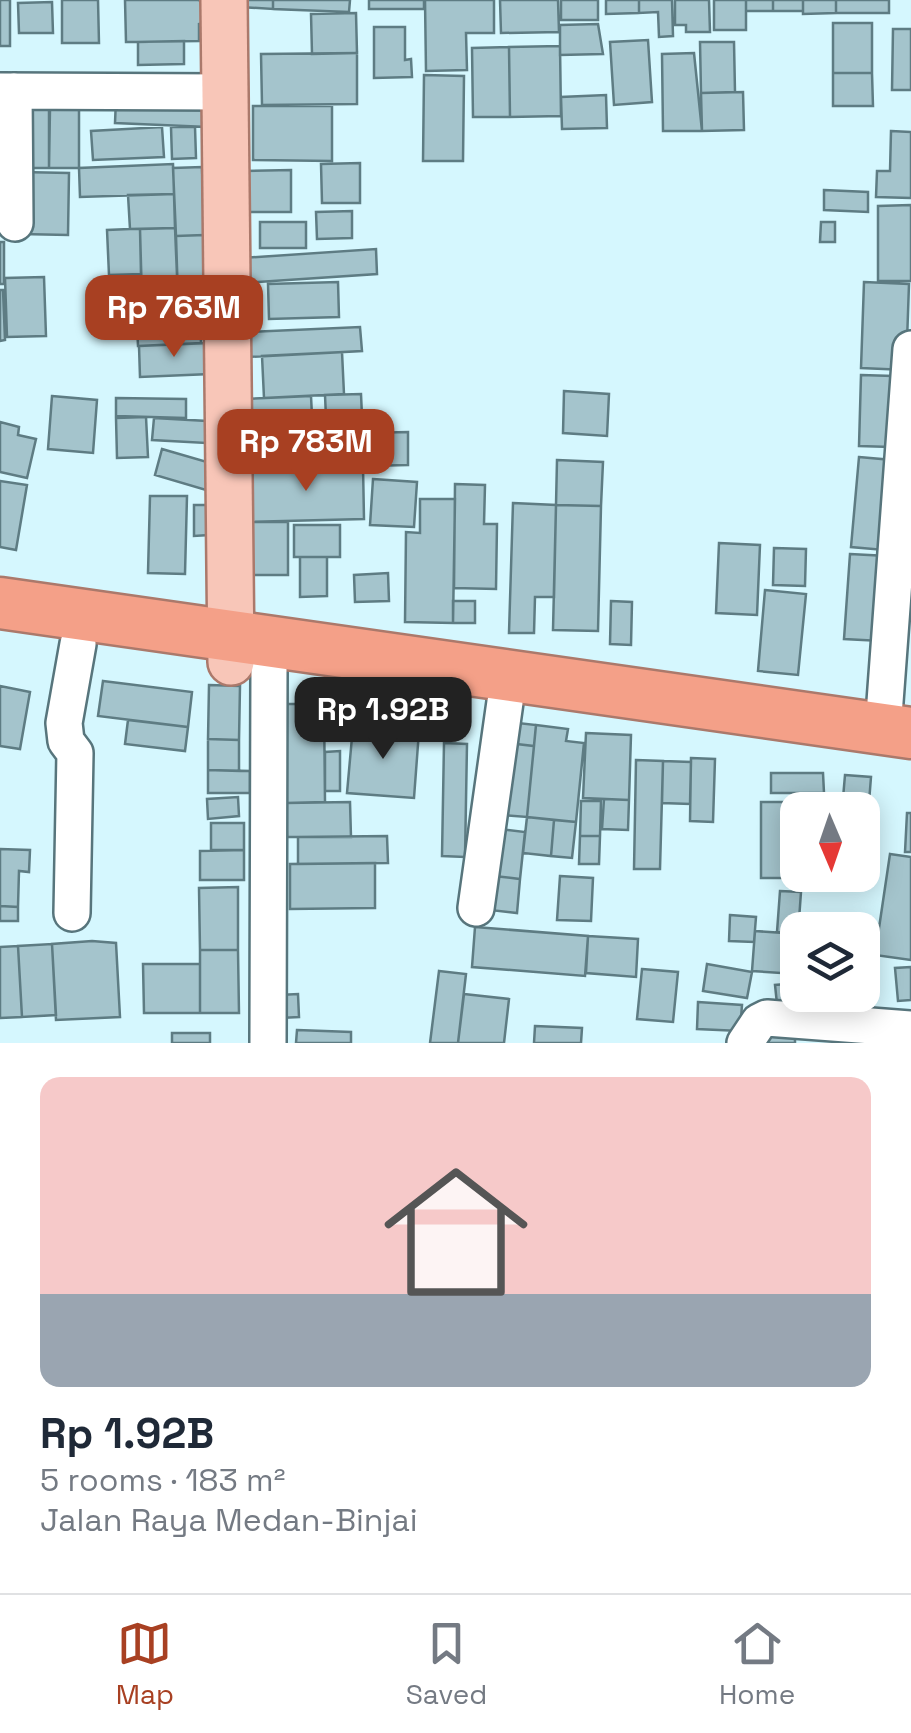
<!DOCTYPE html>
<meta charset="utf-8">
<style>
:root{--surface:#fff;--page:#f2f2f3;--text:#1f2937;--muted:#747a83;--line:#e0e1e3;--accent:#a84022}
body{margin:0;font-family:"Space Grotesk",sans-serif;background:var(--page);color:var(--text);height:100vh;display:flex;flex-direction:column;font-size:38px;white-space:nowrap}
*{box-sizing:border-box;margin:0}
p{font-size:32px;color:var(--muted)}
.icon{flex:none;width:55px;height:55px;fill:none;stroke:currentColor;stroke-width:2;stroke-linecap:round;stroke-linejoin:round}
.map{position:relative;height:1043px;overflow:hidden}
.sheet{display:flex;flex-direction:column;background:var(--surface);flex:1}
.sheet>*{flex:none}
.needle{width:65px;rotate:178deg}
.tools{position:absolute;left:780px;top:792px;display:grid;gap:20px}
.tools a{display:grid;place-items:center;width:100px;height:100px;border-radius:20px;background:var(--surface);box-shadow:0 5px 25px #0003;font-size:50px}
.price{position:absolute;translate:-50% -85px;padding:0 22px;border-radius:20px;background:var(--accent);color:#fff;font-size:32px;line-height:65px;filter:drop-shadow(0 2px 5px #0008)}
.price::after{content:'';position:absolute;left:50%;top:60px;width:30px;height:22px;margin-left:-15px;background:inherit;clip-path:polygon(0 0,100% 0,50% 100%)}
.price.selected{background:#222;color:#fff}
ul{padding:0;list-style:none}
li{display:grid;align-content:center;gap:20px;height:530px;padding:0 40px}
li span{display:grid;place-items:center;height:310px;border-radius:20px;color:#555}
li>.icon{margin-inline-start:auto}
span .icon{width:180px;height:180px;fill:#fffc;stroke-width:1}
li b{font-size:42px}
.tabs{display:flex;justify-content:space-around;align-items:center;height:140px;border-top:2px solid var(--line);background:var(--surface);font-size:28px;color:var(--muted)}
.tabs a{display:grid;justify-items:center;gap:5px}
.tabs .selected{color:var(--accent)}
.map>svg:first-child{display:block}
.building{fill:#a4c4cc;stroke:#5e7c83;stroke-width:2.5}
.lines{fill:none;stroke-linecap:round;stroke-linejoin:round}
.minor-casing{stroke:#57757c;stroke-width:40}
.major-casing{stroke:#ab796b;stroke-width:50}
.highway-casing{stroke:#ab796b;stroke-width:55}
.minor{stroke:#fff;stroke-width:35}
.major{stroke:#f8c6b8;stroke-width:45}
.highway{stroke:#f4a088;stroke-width:50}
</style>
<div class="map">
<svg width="911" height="1043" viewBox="0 0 911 1043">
<rect width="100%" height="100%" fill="#d5f7fe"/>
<!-- building -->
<path class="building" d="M0,0H10V46H0Z
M62,0H98L99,43H62Z
M125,0H199L203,4L204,23L199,24V41L126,42Z
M240,0H273V9L240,7Z
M273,0H350L349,12L273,9Z
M369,0H424V9H369Z
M425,0H494V33H466L467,70L426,71Z
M500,0H558L559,32L501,33Z
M561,0H598V20H561Z
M606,0H639V13L606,14Z
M639,0H672L673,36L659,37L658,12L639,13Z
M675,0H709L710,32H686V25H675Z
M714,0H746V30H714Z
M746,0H773V11H746Z
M773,0H803V11H773Z
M803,0H836V13L803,14Z
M836,0H889V13H836Z
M52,2L53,33H19L18,3Z
M356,13L357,53L312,54L311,14Z
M833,23H872V73H833Z
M598,24L603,54L560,55V25Z
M374,27H405V60L411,59L412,77L374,78Z
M893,29H911V90H892Z
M648,40L652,102L614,105L610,42Z
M184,41V64L138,65V42Z
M700,42H734L735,92L701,93Z
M560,46L561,116L510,117L509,47Z
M509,47L510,117H473L472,48Z
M357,53V104L262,105L261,54Z
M694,53L702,131H663L662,54Z
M833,73H872L873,106H833Z
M424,75L464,76L463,161H423Z
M743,92L744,130L702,131L701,93Z
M606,95L607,128L562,129L561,97Z
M49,98H79V168H49Z
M116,99L209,104L208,127L115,123Z
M253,106H332V161L253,160Z
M20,108H50L49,168H20Z
M162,127L164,157L93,160L91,131Z
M171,127H195L196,158L172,159Z
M891,131L911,132V198L876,197L877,171H890Z
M360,163V203H322L321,164Z
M173,164L174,194L80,197L79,168Z
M202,167L204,235L176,236L173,168Z
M291,170V212H243V171Z
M21,172L69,173L68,235L21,234Z
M824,190L868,192V212L824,210Z
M174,194L175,228L130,229L128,195Z
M911,205V281H878V206Z
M352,211V238L317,239L316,212Z
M260,222H306V248H260Z
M821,222H835V242H820Z
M175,228L178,299L142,300L140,229Z
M130,229H140L141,274L109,275L107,230Z
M204,235L206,298L178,299L176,236Z
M0,242H4V284H0Z
M376,249L377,274L243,283L242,258Z
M44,277L46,336L7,337L5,278Z
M338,282L339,317L269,319L268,284Z
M864,282L909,284L906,370L861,368Z
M0,290H3L5,340L0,341Z
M212,299L213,322L191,323L190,300Z
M190,300L191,323L200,322L201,343L138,346L136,303Z
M360,327L362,351L248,357L247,332Z
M209,343L210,374L140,377L139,346Z
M342,352L344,394L264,398L262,356Z
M861,375L893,376L891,447L859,446Z
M564,391L609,394L607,436L563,433Z
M361,394L362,416L326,418L325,395Z
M52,396L97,400L93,453L48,449Z
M311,396L312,416L243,419L242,399Z
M116,398L186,399V418L116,416Z
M146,417L148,457L117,458L116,418Z
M154,418L207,421L206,443L152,440Z
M341,418L342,436L247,438L246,421Z
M0,422L19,427L18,435L36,439L27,478L0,472Z
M408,432V465L366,466L365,433Z
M362,435L363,466L248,470L247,438Z
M162,449L214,464L206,490L155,475Z
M859,457L892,460L884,550L851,547Z
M557,460L603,462L601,506L556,505Z
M363,466L364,519L249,522L248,470Z
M373,479L417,482L414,527L370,525Z
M0,481L27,485L16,550L0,547Z
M455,484L485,485L484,524H497L496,589L454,588Z
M150,496H187L185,574L148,573Z
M420,499H455L453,623L405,622L406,532L420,533Z
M513,503L556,505L554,597H535L534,633H509Z
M194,505H209V535L194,536Z
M556,505L601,506L598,631L553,630Z
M243,522H288V575H243Z
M294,525H340V557H294Z
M719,543L760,545L757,615L716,613Z
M774,548L806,549L805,586L773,585Z
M850,554L887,556L881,641L844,639Z
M300,557H327V596L300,597Z
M388,573L389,601L355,602L354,575Z
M765,590L806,594L798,675L758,671Z
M453,601H475V623H453Z
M611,601L632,602L631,645L610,644Z
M103,681L192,692L188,727L98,716Z
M209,685L240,686L239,740L208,739Z
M0,686L30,692L20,749L0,746Z
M285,704H324L325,802L286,803Z
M430,713L447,715L444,740L428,739Z
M128,720L188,727L185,751L125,744Z
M509,722L536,725L534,746L508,743Z
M536,725L568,729L566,741L584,743L576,822L527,817Z
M353,726L419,731L414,798L347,793Z
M586,733L631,735L629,800L583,798Z
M208,739L239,740V771L208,770Z
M444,743L467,744L465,857L442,856Z
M508,743L534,746L527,817L500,815Z
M340,751V791H325V752Z
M691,758L715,759L713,822L690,821Z
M636,760L663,761L660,869H634Z
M663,761L691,762L690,804L662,803Z
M208,770L250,771V793H208Z
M771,773H823L824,793H771Z
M845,775L871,777L863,878L836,876L862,875V810H842Z
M238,797L239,816L208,819L207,799Z
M604,799L629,800L628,830L602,829Z
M581,801H601L600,836H580Z
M350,802L351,837H287L286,803Z
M761,802H788L789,878H761Z
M907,813H911V852H905Z
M527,817L554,820L551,856L523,853Z
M554,820L576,822L572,858L551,856Z
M211,823H244V850H211Z
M499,829L525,832L520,879L494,876Z
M387,836L388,863L298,864V837Z
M580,836H600L599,864H579Z
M0,849L30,850L29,872L19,871L18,907L0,906Z
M244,850V880H200V851Z
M890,854L911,857V960L875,955Z
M788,862H798V875L803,877L789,878Z
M375,863V908L290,909V864Z
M494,876L520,879L517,913L490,910Z
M560,876L593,878L591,921L557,920Z
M238,887V950H200L199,888Z
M780,891L801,892L798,934L777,932Z
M0,906L18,907V921H0Z
M730,915L756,917L754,942L729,941Z
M475,927L588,936L585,976L472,967Z
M755,931L798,934L796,974L752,971Z
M588,936L638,939L636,977L586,973Z
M92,941L116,943L120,1017L56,1020L52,944Z
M52,944L56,1015L22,1017L18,946Z
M18,946L22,1017L0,1018V947Z
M200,950H238L239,1013H200Z
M143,964H200V1013H144Z
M707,964L752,972L747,998L703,991Z
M911,967V1000L898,1001L895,968Z
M642,969L678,972L673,1022L637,1019Z
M439,971L466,974L458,1043H430Z
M798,983V995H823L824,1002L777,1004L775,985Z
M298,994L299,1017L280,1018L279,995Z
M464,994L509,999L504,1043H458Z
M698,1002L742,1005L740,1031L697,1029Z
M764,1022H795V1043H763Z
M535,1026L582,1028L581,1043H534Z
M297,1030L351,1032V1043H296Z
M172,1033H210V1043H172Z"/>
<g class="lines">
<!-- minor casing -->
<g class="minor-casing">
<path id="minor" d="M0,91L223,92
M14,91L15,223
M883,729L911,349
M476,908L505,702
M72,913L75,753L66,741L64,723L78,644
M268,1043L269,667L272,643
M745,1043L759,1022L767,1018L911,1029"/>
</g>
<!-- major casing -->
<g class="major-casing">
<path id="major" d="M224,0L231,662"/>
</g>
<!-- highway casing -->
<g class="highway-casing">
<path id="highway" d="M0,603L911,733"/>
</g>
<!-- minor -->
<use href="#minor" class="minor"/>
<!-- major -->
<use href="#major" class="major"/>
<!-- highway -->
<use href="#highway" class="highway"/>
</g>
</svg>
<div class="tools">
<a><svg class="needle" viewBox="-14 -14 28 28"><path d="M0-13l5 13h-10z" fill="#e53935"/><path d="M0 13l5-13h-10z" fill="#747a83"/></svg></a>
<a><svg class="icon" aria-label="layers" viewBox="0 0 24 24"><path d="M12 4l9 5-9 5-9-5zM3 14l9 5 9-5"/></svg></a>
</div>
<b class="price" style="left:174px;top:360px">Rp 763M</b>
<b class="price" style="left:306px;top:494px">Rp 783M</b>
<b class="price selected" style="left:383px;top:762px">Rp 1.92B</b>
</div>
<section class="sheet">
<ul>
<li><span style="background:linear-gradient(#f6c9c9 70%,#9aa5b1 0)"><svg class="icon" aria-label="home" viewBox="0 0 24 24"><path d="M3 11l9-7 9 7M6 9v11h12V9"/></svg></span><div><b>Rp 1.92B</b><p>5 rooms · 183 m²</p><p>Jalan Raya Medan-Binjai</p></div></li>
</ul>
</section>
<nav class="tabs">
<a class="selected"><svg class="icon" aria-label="map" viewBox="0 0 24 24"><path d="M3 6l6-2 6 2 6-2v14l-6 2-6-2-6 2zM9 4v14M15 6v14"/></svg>Map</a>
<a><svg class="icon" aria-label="saved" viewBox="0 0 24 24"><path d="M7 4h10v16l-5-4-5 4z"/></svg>Saved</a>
<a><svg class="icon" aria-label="home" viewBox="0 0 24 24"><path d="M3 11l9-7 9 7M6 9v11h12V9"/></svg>Home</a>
</nav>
